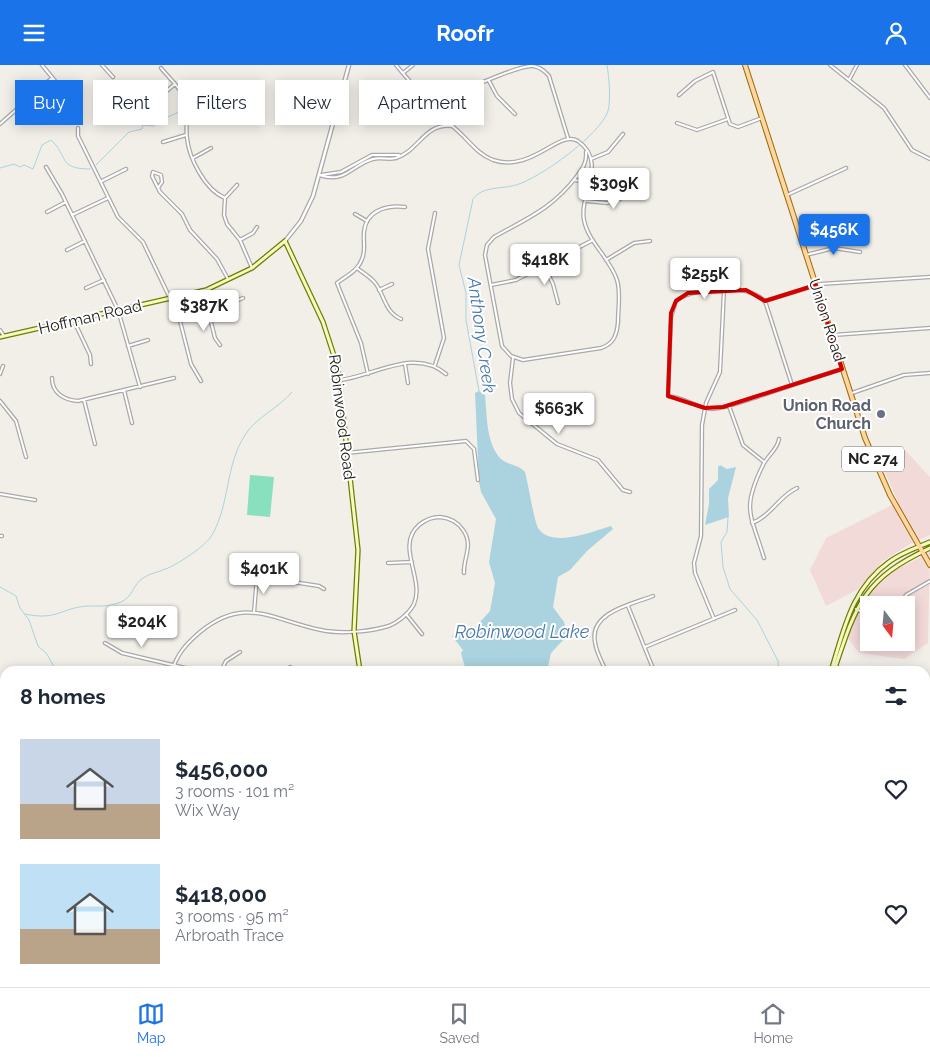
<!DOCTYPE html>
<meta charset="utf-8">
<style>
:root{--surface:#fff;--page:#f2f2f3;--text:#1f2937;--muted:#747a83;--line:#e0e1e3;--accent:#1a73e8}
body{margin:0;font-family:Raleway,sans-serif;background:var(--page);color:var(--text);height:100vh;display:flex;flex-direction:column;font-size:19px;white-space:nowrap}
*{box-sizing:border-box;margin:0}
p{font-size:16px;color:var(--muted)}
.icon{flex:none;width:28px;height:28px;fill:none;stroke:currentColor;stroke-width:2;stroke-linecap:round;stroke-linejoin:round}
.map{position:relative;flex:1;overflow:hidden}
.details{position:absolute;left:0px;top:601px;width:930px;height:321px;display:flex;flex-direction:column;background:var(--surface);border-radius:15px 15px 0 0;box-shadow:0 2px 12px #0003}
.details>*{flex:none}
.hud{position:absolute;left:15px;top:15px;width:500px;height:45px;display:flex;gap:10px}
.needle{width:32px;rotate:164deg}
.fabs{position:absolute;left:860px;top:531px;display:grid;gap:10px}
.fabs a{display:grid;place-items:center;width:55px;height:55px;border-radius:0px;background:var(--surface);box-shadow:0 2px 12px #0003;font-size:25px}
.price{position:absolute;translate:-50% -42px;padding:0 11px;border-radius:5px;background:#fff;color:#222;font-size:16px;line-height:32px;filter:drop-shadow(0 1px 2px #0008)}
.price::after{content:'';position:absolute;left:50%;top:30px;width:15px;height:11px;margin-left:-8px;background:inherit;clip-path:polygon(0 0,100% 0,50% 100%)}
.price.current{background:var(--accent);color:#fff}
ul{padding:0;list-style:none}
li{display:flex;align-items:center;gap:15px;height:125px;padding:0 20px}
li span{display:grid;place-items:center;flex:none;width:140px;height:100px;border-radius:0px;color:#555}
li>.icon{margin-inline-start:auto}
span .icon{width:60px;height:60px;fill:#fffc;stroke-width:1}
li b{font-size:21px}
h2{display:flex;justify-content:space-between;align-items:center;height:60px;padding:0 20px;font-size:21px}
.pill{padding:0 18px;border-radius:0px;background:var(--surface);box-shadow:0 2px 12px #0003;font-size:18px;line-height:45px}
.pill.current{background:var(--accent);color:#fff}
header{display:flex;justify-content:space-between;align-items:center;height:65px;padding:0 20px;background:var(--accent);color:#fff;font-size:22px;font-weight:700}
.tabs{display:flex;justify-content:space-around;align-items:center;height:70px;border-top:1px solid var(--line);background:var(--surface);font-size:14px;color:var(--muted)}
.tabs a{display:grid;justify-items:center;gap:2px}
.tabs .current{color:var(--accent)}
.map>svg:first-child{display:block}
.commercial{fill:#f2dad9;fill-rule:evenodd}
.pitch{fill:#88e0be}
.water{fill:#aad3df}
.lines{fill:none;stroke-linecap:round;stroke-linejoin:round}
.stream{stroke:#aad3df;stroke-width:1}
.minor-casing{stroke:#a9a9a9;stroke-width:4.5}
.tertiary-casing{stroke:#a9a9a9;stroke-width:5}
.secondary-casing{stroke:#707d05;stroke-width:5.5}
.primary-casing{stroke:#a06b00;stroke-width:6}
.minor{stroke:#fff;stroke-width:2}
.tertiary{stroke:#fff;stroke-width:2.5}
.secondary{stroke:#f7fabf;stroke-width:3}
.primary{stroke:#fcd6a4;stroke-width:4}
.marked{fill:none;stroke:#d40000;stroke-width:4;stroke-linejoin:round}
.worship-dot{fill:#6b7280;stroke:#fff;stroke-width:2}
.labels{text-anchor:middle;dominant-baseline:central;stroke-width:4;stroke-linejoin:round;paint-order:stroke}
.shield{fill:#fff;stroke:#646464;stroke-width:1}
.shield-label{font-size:15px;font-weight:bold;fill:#222}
.street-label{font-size:16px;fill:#222;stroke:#fff}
.worship-label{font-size:16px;font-weight:bold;fill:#5b616d;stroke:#fff;text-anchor:end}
.water-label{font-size:18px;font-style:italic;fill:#4a7aab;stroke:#fff}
</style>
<header><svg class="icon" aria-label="menu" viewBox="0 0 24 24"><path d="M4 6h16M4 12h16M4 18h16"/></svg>Roofr<svg class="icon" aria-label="person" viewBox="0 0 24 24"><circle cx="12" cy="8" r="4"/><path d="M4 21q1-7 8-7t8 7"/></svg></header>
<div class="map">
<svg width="930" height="922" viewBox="0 0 930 922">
<rect width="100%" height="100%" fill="#f2efe9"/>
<!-- commercial -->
<path class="commercial" d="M905,385L930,412V470L910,479L883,496L857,525L826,541L810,505L826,473L898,437L879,393Z
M930,487L928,578L904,594L859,588L848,573L855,552L874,524L896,505ZM869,540H906V578H869Z"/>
<!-- pitch -->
<path class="pitch" d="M250,410L274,412L270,452L247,450Z"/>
<!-- water -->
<path class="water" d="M479,326L485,330C487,350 486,379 501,394C508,400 519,400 525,407C528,418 534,455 538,463C552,484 593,466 611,461L613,464L587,486L570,505L558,512L553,542L564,557L567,571L551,588L547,606H466L461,588L463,585L452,571L471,567L490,546L495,518L489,497L496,454L481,427L479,417L475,328Z
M720,400L727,404L736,402L728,433L729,452L705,460L709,439V424L718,415V402Z"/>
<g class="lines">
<!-- stream -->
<path class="stream" d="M201,44L214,40H239L251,36
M96,100L129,67L142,64L143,60L154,61C163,52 174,51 183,44
M0,103L14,99L20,102L24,100L33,104L42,80L51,75C69,91 57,104 90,104
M479,326L466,255V228L459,200L473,134C482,121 503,124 516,120C540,113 600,70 608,46C611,36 609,11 607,0
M728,453L727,467L721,477L723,502L730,524L757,555L778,596L779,606
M0,522L16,531L20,543L29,555L38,581L47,589L56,606
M25,549C57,556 61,543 87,541C99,541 109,542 121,537C133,532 133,519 143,513C150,508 160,507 168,503C179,498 206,481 212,470C230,439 225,401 245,370C256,352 279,343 292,327
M925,747L930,748
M925,848L930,859
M181,918L183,922
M510,922L512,918
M773,922L774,918"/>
<!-- minor casing -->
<g class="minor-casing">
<path id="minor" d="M42,0L65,28
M102,0L113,12
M396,0L418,26
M830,0L884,43L912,85L930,94
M905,0L930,33
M161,3C169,13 180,22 185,34C190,47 185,60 187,73C189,93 205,125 225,133
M403,8L413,0
M849,15L857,0
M489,16L497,31L515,49
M162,30L175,19
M679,30L695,16L713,7L730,59L738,62L762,53
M184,32L202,23
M677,58L697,65L728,54
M0,59L52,13
M453,60C454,51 453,38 460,30C467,22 522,0 533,1C539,2 545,6 549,11L568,73
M78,63V71L118,152L143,177L179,252L191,299L201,316
M163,77L186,70
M193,93L211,83
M591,94L608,87L623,69
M46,102L62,129L118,245L140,322
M319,110C346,119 351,100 373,94C381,92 389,95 396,93C420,85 424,58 452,61C467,72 475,88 493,95C532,108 559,64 578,76C608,97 579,129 584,155C588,177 610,193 617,215C621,228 618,243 618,257C617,269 614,279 601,283L523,295L511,291L502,281L485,190L487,180L494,172C528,153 553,143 577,111C583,103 587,97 586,87
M321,110L341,107L372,90H399
M577,111L591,114
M574,115L590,117
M102,116L126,104
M237,120L225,133L224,150L227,159L240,175L252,203
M158,123L162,117L161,110L153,107L152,111L160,127L182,149L190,165L217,194L228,214
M787,130L846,103
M586,136L607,138L636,128
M47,147L66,137
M355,149L367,156
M72,150L108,133
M240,175L253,168L257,162
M67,185L85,176
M806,190L834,183L860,187
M606,195L634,178L650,176
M544,201L553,219L558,238
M357,203C363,208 371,212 376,219C385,232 385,247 401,254
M491,220L516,215L593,175
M86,223L104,215
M379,225L392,219
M765,236L820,219L930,212
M208,245L215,273L220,280
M179,252L229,239L243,233
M74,256L90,290L91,299
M0,265L4,271
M833,270L930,263
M128,281L148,275
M513,293L510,318L512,334L519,348L557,379L598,395L623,425L630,427
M405,299L408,318
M435,300L444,273L428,184L435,148
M0,309L3,301
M368,309L361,278L337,218C346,211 358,206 362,194C366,185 363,177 364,167C366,145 387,140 405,142
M52,313C52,328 64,335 78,336L174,313
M340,315C374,311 415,282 446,309
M792,320L766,239C756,217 691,222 676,236L671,252L668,331C684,332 699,344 712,344C727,343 743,336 757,332C786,322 814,313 842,304
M124,325L132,358
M852,328L904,310L930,308
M84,335L95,379
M0,336L16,356L26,392
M729,341L743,380L764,397
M346,388L466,376L474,384L478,415
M0,429L35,435
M752,458C771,451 779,431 797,423
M0,471H2
M764,493C751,449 741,445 763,400C767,391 778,384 779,374
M388,498L412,497
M234,511L237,509L248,510L319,521L324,524
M900,540L906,530L930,516
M628,541L654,606
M856,544L869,550
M254,548L257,511
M406,549L422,569
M714,554L695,508L694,498L701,471L702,360L706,338L720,307L724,225
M105,578L122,588L198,606
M645,582L735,545
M290,602L297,606
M172,606C177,589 186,579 200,567C245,530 272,555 321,565C339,569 367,567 385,562C395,560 409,549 414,539C425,514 395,481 419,460C425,455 433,452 440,452C449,453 458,457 463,465C474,480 463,493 464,508
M221,606L226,596L240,587
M606,606C602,597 596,587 595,577C589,547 633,539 653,531
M713,606H714
M0,751L5,754
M0,841L5,842
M0,872L5,854
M0,891L5,890
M0,904L2,922
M596,918L598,922
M691,918L693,922
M800,918L801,922
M879,918L881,922
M924,918L926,922
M132,922V918
M212,922L213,918
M276,922L277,918
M547,922L553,918
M867,922L877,918"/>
</g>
<!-- tertiary casing -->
<g class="tertiary-casing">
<path id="tertiary" d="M285,176L301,156L313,131L349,0"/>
</g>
<!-- secondary casing -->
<g class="secondary-casing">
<path id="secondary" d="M0,272L206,225L252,203L285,176L323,257L338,303L358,485L354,566L360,606
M831,606C844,565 851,524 889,497C901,488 916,483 930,477
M834,606C856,540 863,514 930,483
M299,918L337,922
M340,918L368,921L422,918
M0,919L12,918
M13,922L44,918
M422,922L442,918"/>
</g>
<!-- primary casing -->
<g class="primary-casing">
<path id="primary" d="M745,0L865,373L890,430L930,500"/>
</g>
<!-- minor -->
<use href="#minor" class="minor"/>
<!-- tertiary -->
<use href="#tertiary" class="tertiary"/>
<!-- secondary -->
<use href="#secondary" class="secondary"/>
<!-- primary -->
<use href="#primary" class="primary"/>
</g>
<!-- marked area -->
<path class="marked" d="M816,220L842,304L723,342L705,343L668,331L671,248L676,236L688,228L746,225L765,236Z"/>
<!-- markers -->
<circle class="worship-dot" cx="881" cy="349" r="5"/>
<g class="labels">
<!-- shield labels -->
<rect class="shield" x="842" y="381.5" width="62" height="25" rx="4"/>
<g class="shield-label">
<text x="873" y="394">NC 274</text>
</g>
<!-- street labels -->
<g class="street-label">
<text transform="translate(90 252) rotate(-13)">Hoffman Road</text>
<text transform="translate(827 255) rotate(72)">Union Road</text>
<text transform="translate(342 352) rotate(83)">Robinwood Road</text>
</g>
<!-- worship labels -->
<g class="worship-label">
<text x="871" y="340">Union Road<tspan x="871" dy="18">Church</tspan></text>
</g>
<!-- water labels -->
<g class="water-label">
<text transform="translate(482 270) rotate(82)">Anthony Creek</text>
<text x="522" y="566">Robinwood Lake</text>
</g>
</g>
</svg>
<div class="fabs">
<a><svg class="needle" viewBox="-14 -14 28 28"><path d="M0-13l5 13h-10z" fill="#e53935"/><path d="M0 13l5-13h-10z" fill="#747a83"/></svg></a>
</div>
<b class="price" style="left:614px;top:145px">$309K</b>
<b class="price current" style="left:834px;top:191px">$456K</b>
<b class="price" style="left:545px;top:221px">$418K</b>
<b class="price" style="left:705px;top:235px">$255K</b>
<b class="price" style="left:204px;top:267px">$387K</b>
<b class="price" style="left:559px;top:370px">$663K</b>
<b class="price" style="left:264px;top:530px">$401K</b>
<b class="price" style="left:142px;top:583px">$204K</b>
<div class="hud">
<a class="pill current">Buy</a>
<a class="pill">Rent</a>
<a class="pill">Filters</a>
<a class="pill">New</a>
<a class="pill">Apartment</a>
</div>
<section class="details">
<h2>8 homes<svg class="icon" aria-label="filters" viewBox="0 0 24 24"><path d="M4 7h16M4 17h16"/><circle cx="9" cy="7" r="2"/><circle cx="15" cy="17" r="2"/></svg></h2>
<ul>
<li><span style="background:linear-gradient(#c9d6e8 65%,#b9a48a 0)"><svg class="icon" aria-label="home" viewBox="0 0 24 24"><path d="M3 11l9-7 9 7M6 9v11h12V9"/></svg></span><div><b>$456,000</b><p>3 rooms · 101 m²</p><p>Wix Way</p></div><svg class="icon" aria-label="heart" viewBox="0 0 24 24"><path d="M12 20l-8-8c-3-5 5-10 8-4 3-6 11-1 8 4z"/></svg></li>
<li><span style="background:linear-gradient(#bfe0f5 65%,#b9a48a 0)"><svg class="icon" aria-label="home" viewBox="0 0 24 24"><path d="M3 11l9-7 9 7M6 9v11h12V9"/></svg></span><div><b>$418,000</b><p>3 rooms · 95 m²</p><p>Arbroath Trace</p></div><svg class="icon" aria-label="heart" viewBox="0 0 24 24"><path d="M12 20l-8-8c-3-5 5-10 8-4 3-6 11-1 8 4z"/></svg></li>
</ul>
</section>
</div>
<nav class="tabs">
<a class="current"><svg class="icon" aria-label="map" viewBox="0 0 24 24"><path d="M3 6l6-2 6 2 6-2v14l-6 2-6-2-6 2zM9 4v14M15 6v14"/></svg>Map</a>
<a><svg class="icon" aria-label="saved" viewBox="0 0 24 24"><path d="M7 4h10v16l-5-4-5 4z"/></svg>Saved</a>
<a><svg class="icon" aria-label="home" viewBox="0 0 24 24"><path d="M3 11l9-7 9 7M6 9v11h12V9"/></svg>Home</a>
</nav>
